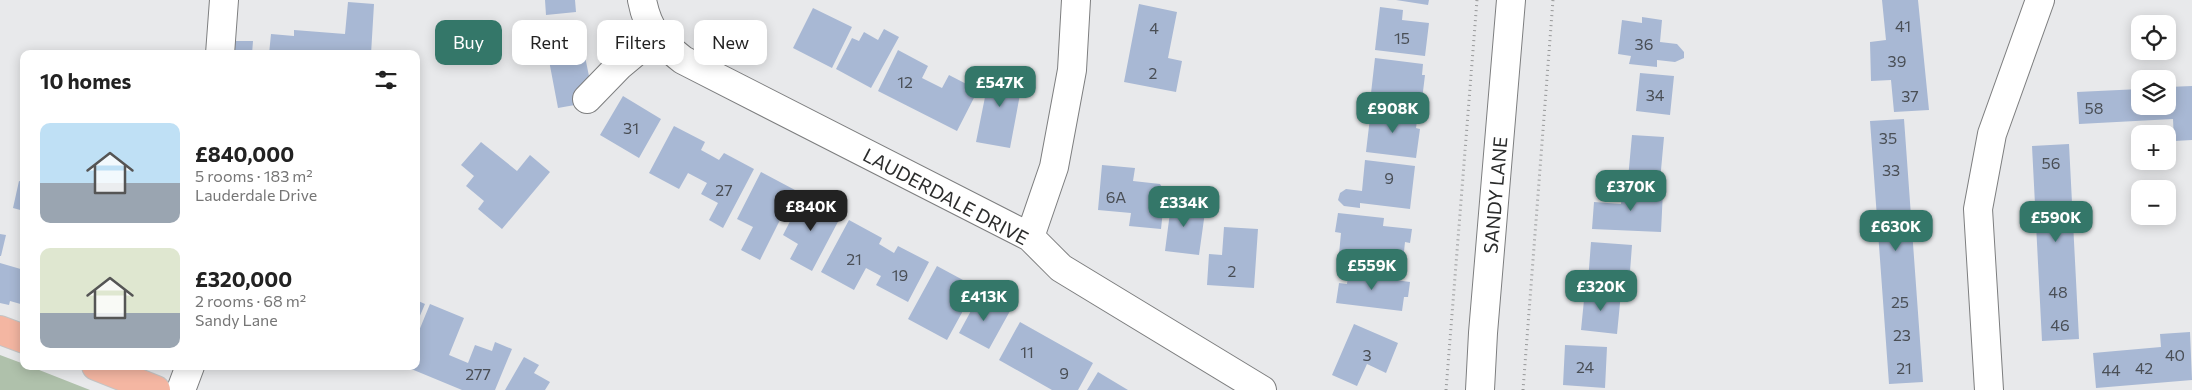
<!DOCTYPE html>
<meta charset="utf-8">
<style>
:root{--surface:#fff;--page:#f2f2f2;--text:#222;--muted:#767676;--accent:#347769}
body{margin:0;font-family:Commissioner,sans-serif;background:var(--page);color:var(--text);height:100vh;display:flex;flex-direction:column;font-size:19px;white-space:nowrap}
*{box-sizing:border-box;margin:0}
p{font-size:16px;color:var(--muted)}
.icon{flex:none;width:28px;height:28px;fill:none;stroke:currentColor;stroke-width:2;stroke-linecap:round;stroke-linejoin:round}
.map{position:relative;flex:1;overflow:hidden}
.drawer{position:absolute;left:20px;top:50px;width:400px;height:320px;display:flex;flex-direction:column;background:var(--surface);border-radius:10px;box-shadow:0 2px 12px #0003}
.drawer>*{flex:none}
.top-card{position:absolute;left:435px;top:20px;width:475px;height:45px;display:flex;gap:10px}
.fabs{position:absolute;left:2131px;top:15px;display:grid;gap:10px}
.fabs a{display:grid;place-items:center;width:45px;height:45px;border-radius:10px;background:var(--surface);box-shadow:0 2px 12px #0003;font-size:25px}
.price{position:absolute;translate:-50% -42px;padding:0 11px;border-radius:10px;background:var(--accent);color:#fff;font-size:16px;line-height:32px;filter:drop-shadow(0 1px 2px #0008)}
.price::after{content:'';position:absolute;left:50%;top:30px;width:15px;height:11px;margin-left:-8px;background:inherit;clip-path:polygon(0 0,100% 0,50% 100%)}
.price.active{background:#222;color:#fff}
ul{padding:0;list-style:none}
li{display:flex;align-items:center;gap:15px;height:125px;padding:0 20px}
li span{display:grid;place-items:center;flex:none;width:140px;height:100px;border-radius:10px;color:#555}
li>.icon{margin-inline-start:auto}
span .icon{width:60px;height:60px;fill:#fffc;stroke-width:1}
li b{font-size:21px}
h2{display:flex;justify-content:space-between;align-items:center;height:60px;padding:0 20px;font-size:21px}
.chip{padding:0 18px;border-radius:10px;background:var(--surface);box-shadow:0 2px 12px #0003;font-size:18px;line-height:45px}
.chip.active{background:var(--accent);color:#fff}
.map>svg:first-child{display:block}
.green{fill:#afc1ab}
.building{fill:#a8b8d4}
.lines{fill:none;stroke-linecap:round;stroke-linejoin:round}
.minor-casing{stroke:#7d7e7f;stroke-width:30}
.major-casing{stroke:#c4c4c4;stroke-width:30}
.path{stroke:#98999a;stroke-width:3;stroke-dasharray:1 4;stroke-linecap:butt}
.minor{stroke:#fff;stroke-width:28}
.major{stroke:#f4b6a2;stroke-width:28}
.labels{text-anchor:middle;dominant-baseline:central;stroke-width:4;stroke-linejoin:round;paint-order:stroke}
.number-label{font-size:16px;fill:#4a4f56}
.street-label{font-size:19px;fill:#2b2c2c;stroke:#fff}
</style>
<div class="map">
<svg width="2192" height="390" viewBox="0 0 2192 390">
<rect width="100%" height="100%" fill="#e8e9eb"/>
<!-- green -->
<path class="green" d="M0,355L24,364V366H29L90,390H0Z"/>
<!-- building -->
<path class="building" d="M545,0H575L576,12L546,15Z
M1396,0H1429L1428,5Z
M1882,0H1918L1929,110L1894,112L1891,80L1871,81L1870,42L1886,40Z
M348,2L374,4L371,54H269L271,34L294,36V30L345,34Z
M1139,4L1177,12L1168,58L1182,61L1176,92L1124,82Z
M1380,7L1403,10L1402,20L1429,23L1425,56L1375,50Z
M813,8L852,27L832,68L793,48Z
M1642,17L1662,20L1660,42L1677,44L1684,52V58L1675,62L1657,60V67L1629,64L1631,56L1618,54L1622,20L1642,23Z
M579,27L591,86L586,103L558,108L544,34Z
M884,29L899,37L871,88L836,69L852,38L859,41L864,32L878,40Z
M232,41H253L252,54H232Z
M898,50L928,66L922,78L942,88L949,75L978,90L957,131L878,91Z
M1375,58L1423,64L1422,75H1425L1421,108L1370,102Z
M991,67L1024,73L1010,148L976,142Z
M1640,73L1674,76L1670,115L1636,111Z
M2192,86V140L2174,141L2173,119L2079,124L2077,92L2140,89V106H2168V87Z
M623,96L661,119L639,158L600,135Z
M1371,109L1418,115L1416,128L1420,129L1416,158L1366,152Z
M1904,119L1923,382L1889,384L1870,121Z
M674,126L705,142L701,150L712,156L719,160L724,153L754,169L723,228L709,220L718,203L701,194L707,183L688,173L679,189L649,173Z
M1632,135L1664,137L1660,181L1628,179Z
M481,142L517,171L530,155L550,172L502,229L478,209L484,201L466,186L474,176L461,165Z
M2069,144L2079,339L2042,341L2032,146Z
M1365,160L1415,166L1410,209L1360,203V208L1344,206L1338,200L1340,193L1346,189L1362,191Z
M1102,165L1135,168L1133,181L1160,184L1165,192L1161,229L1129,226L1131,213L1098,210Z
M761,172L795,190L760,260L741,250L753,227L737,219Z
M19,181L24,182V211L13,208Z
M1622,189L1663,191L1661,232L1592,229L1594,202L1621,204Z
M803,196L841,216L812,271L790,259L798,244L783,235Z
M1172,197L1189,199L1188,210L1205,212L1199,255L1165,251Z
M1338,213L1384,218L1383,226L1412,229L1410,243L1405,242L1403,261L1339,254L1341,233L1335,232Z
M849,220L882,238L879,244L894,253L898,246L929,262L908,302L876,285L881,276L866,268L854,290L821,272Z
M1224,227L1258,229L1254,288L1207,285L1209,254L1222,255Z
M0,234L6,235L1,256H0Z
M1591,242L1632,245L1629,285L1588,282Z
M0,263L24,270V305L10,301L9,305L0,303Z
M937,266L976,287L947,340L908,319Z
M1349,267L1375,269L1374,277L1410,282L1408,297H1404L1402,311L1336,303L1339,283L1347,284Z
M1585,290L1621,293L1617,334L1581,330Z
M980,294L1010,311L989,349L959,333Z
M416,300L425,304L416,325Z
M430,304L464,318L449,355L468,363L475,345L492,351L495,342L512,349L495,390H462L404,366H416V338Z
M1020,322L1093,363L1078,390H1052L999,360Z
M1354,324L1398,343L1386,373L1367,364L1357,386L1332,375Z
M2190,332L2192,380L2096,388L2093,353L2161,347L2160,334Z
M1565,345L1607,347L1605,388L1563,385Z
M524,357L539,365L534,373L550,382L545,390H505Z
M161,366H177L176,371Z
M1098,372L1128,390H1087Z"/>
<g class="lines">
<!-- minor casing -->
<g class="minor-casing">
<path id="minor" d="M642,0C648,31 659,41 683,60L1030,237L1061,268L1262,390
M220,54L224,0
M587,99L619,66L655,36
M1030,237L1054,167L1072,70L1076,0
M181,390L190,366
M1480,390L1483,333L1511,0
M1989,390L1978,209L1992,134L2040,0"/>
</g>
<!-- major casing -->
<g class="major-casing">
<path id="major" d="M0,330L24,339
M96,366L156,390"/>
</g>
<!-- path -->
<path class="path" d="M1446,390L1477,0
M1523,390L1553,0"/>
<!-- minor -->
<use href="#minor" class="minor"/>
<!-- major -->
<use href="#major" class="major"/>
</g>
<g class="labels">
<!-- number labels -->
<g class="number-label">
<text x="1903" y="25">41</text>
<text x="1154" y="27">4</text>
<text x="1402" y="37">15</text>
<text x="1644" y="43">36</text>
<text x="1897" y="60">39</text>
<text x="1153" y="72">2</text>
<text x="905" y="81">12</text>
<text x="1655" y="94">34</text>
<text x="1910" y="95">37</text>
<text x="2094" y="107">58</text>
<text x="631" y="127">31</text>
<text x="1888" y="137">35</text>
<text x="2051" y="162">56</text>
<text x="1891" y="169">33</text>
<text x="1389" y="177">9</text>
<text x="724" y="189">27</text>
<text x="1116" y="196">6A</text>
<text x="854" y="258">21</text>
<text x="1232" y="270">2</text>
<text x="900" y="274">19</text>
<text x="2058" y="291">48</text>
<text x="1900" y="301">25</text>
<text x="2060" y="324">46</text>
<text x="1902" y="334">23</text>
<text x="1027" y="351">11</text>
<text x="1367" y="354">3</text>
<text x="2175" y="354">40</text>
<text x="1585" y="366">24</text>
<text x="1904" y="367">21</text>
<text x="2144" y="367">42</text>
<text x="2111" y="369">44</text>
<text x="1064" y="372">9</text>
<text x="478" y="373">277</text>
</g>
<!-- street labels -->
<g class="street-label">
<text transform="translate(1495 195) rotate(-85)">SANDY LANE</text>
<text transform="translate(946 196) rotate(28)">LAUDERDALE DRIVE</text>
</g>
</g>
</svg>
<div class="fabs">
<a><svg class="icon" aria-label="locate" viewBox="0 0 24 24"><circle cx="12" cy="12" r="6"/><path d="M12 2v4M12 18v4M2 12h4M18 12h4"/></svg></a>
<a><svg class="icon" aria-label="layers" viewBox="0 0 24 24"><path d="M12 4l9 5-9 5-9-5zM3 14l9 5 9-5"/></svg></a>
<a>+</a>
<a>−</a>
</div>
<b class="price" style="left:1000px;top:108px">£547K</b>
<b class="price" style="left:1393px;top:134px">£908K</b>
<b class="price" style="left:1631px;top:212px">£370K</b>
<b class="price" style="left:1184px;top:228px">£334K</b>
<b class="price active" style="left:811px;top:232px">£840K</b>
<b class="price" style="left:2056px;top:243px">£590K</b>
<b class="price" style="left:1896px;top:252px">£630K</b>
<b class="price" style="left:1372px;top:291px">£559K</b>
<b class="price" style="left:1601px;top:312px">£320K</b>
<b class="price" style="left:984px;top:322px">£413K</b>
<div class="top-card">
<a class="chip active">Buy</a>
<a class="chip">Rent</a>
<a class="chip">Filters</a>
<a class="chip">New</a>
</div>
<section class="drawer">
<h2>10 homes<svg class="icon" aria-label="filters" viewBox="0 0 24 24"><path d="M4 7h16M4 17h16"/><circle cx="9" cy="7" r="2"/><circle cx="15" cy="17" r="2"/></svg></h2>
<ul>
<li><span style="background:linear-gradient(#bfe0f5 60%,#9aa5b1 0)"><svg class="icon" aria-label="home" viewBox="0 0 24 24"><path d="M3 11l9-7 9 7M6 9v11h12V9"/></svg></span><div><b>£840,000</b><p>5 rooms · 183 m²</p><p>Lauderdale Drive</p></div></li>
<li><span style="background:linear-gradient(#dfe7d0 65%,#9aa5b1 0)"><svg class="icon" aria-label="home" viewBox="0 0 24 24"><path d="M3 11l9-7 9 7M6 9v11h12V9"/></svg></span><div><b>£320,000</b><p>2 rooms · 68 m²</p><p>Sandy Lane</p></div></li>
</ul>
</section>
</div>
